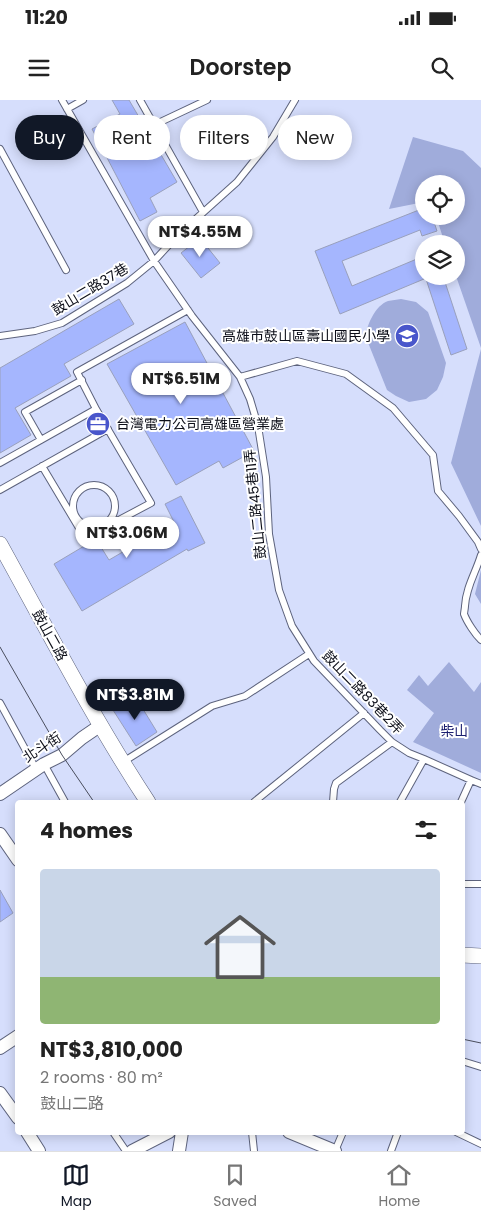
<!DOCTYPE html>
<meta charset="utf-8">
<style>
:root{--surface:#fff;--page:#f2f2f2;--text:#222;--muted:#767676;--line:#e0e0e0;--accent:#111827}
body{margin:0;font-family:Poppins,"Noto Sans TC",sans-serif;background:var(--page);color:var(--text);height:100vh;display:flex;flex-direction:column;font-size:19px;white-space:nowrap}
*{box-sizing:border-box;margin:0}
p{font-size:16px;color:var(--muted)}
.icon{flex:none;width:28px;height:28px;fill:none;stroke:currentColor;stroke-width:2;stroke-linecap:round;stroke-linejoin:round}
.map{position:relative;flex:1;overflow:hidden}
.side{position:absolute;left:15px;top:700px;width:450px;height:335px;display:flex;flex-direction:column;background:var(--surface);border-radius:5px;box-shadow:0 2px 12px #0003}
.side>*{flex:none}
.hud{position:absolute;left:15px;top:15px;width:451px;height:45px;display:flex;gap:10px}
.fabs{position:absolute;left:415px;top:75px;display:grid;gap:10px}
.fabs a{display:grid;place-items:center;width:50px;height:50px;border-radius:50%;background:var(--surface);box-shadow:0 2px 12px #0003;font-size:25px}
.price{position:absolute;translate:-50% -42px;padding:0 11px;border-radius:18px;background:#fff;color:#222;font-size:16px;line-height:32px;filter:drop-shadow(0 1px 2px #0008)}
.price::after{content:'';position:absolute;left:50%;top:30px;width:15px;height:11px;margin-left:-8px;background:inherit;clip-path:polygon(0 0,100% 0,50% 100%)}
.price.current{background:var(--accent);color:#fff}
ul{padding:0;list-style:none}
li{display:grid;align-content:center;gap:10px;height:265px;padding:0 25px}
li+li{border-top:1px solid var(--line)}
li span{display:grid;place-items:center;height:155px;border-radius:5px;color:#555}
li>.icon{margin-inline-start:auto}
span .icon{width:90px;height:90px;fill:#fffc;stroke-width:1}
li b{font-size:21px}
h2{display:flex;justify-content:space-between;align-items:center;height:60px;padding:0 25px;font-size:21px}
.tag{padding:0 18px;border-radius:22px;background:var(--surface);box-shadow:0 2px 12px #0003;font-size:18px;line-height:45px}
.tag.current{background:var(--accent);color:#fff}
.status{display:flex;justify-content:space-between;align-items:center;height:35px;padding:0 25px;background:var(--surface);direction:ltr}
.status svg{height:14px;fill:currentColor}
header{display:flex;justify-content:space-between;align-items:center;height:65px;padding:0 25px;background:var(--surface);font-size:22px;font-weight:600}
.menu{display:flex;justify-content:space-around;align-items:center;height:70px;border-top:1px solid var(--line);background:var(--surface);font-size:14px;color:var(--muted)}
.menu a{display:grid;justify-items:center;gap:2px}
.menu .current{color:var(--accent)}
.map>svg:first-child{display:block}
.green{fill:#a0acdb}
.building{fill:#a5b6fe;stroke:#99a0bc}
.lines{fill:none;stroke-linecap:round;stroke-linejoin:round}
.service-casing{stroke:#5d637d;stroke-width:8}
.minor-casing{stroke:#5d637d;stroke-width:14}
.tertiary-casing{stroke:#5d637d;stroke-width:16}
.service{stroke:#fff;stroke-width:6}
.minor{stroke:#fff;stroke-width:12}
.tertiary{stroke:#fff;stroke-width:15}
.tram{stroke:#4a4e5e;stroke-width:1}
.labels{text-anchor:middle;dominant-baseline:central;stroke-width:4;stroke-linejoin:round;paint-order:stroke}
.street-label{font-size:14px;fill:#0c0e18;stroke:#fff}
.poi-label{font-size:14px;fill:#0c0e18;stroke:#fff;text-anchor:end}
.park-label{font-size:14px;fill:#1d2070;stroke:#fff}
</style>
<div class="status"><b>11:20</b><svg viewBox="0 0 49 12"><path d="M0 12V9h3v3zM5 12V6h3v6zM10 12V3h3v9zM15 12V0h3v12zM26 1h20v11H26zM47 4h2v5h-2z"/></svg></div>
<header><svg class="icon" aria-label="menu" viewBox="0 0 24 24"><path d="M4 6h16M4 12h16M4 18h16"/></svg>Doorstep<svg class="icon" aria-label="search" viewBox="0 0 24 24"><circle cx="10" cy="10" r="6"/><path d="M15 15l6 6"/></svg></header>
<div class="map">
<svg width="481" height="1051" viewBox="0 0 481 1051">
<rect width="100%" height="100%" fill="#d6defc"/>
<!-- green -->
<path class="green" d="M413,37L463,51L481,68V248L456,176V144H445L436,116H456V84H424V102L389,109Z
M401,199L416,202L428,212L446,263L443,277L437,290L426,299L409,302L396,296L387,290L365,235C369,222 375,206 388,201C392,200 397,200 401,199Z
M481,249V426L451,363Z
M481,470V504L475,494Z
M449,562L474,592L481,582V673L413,642L434,613L407,590L419,575L428,586Z"/>
<!-- building -->
<path class="building" d="M112,0H129L177,82L150,98L157,112L140,121L92,29L120,14Z
M424,108V116H432L437,131L422,136L420,130L342,161L352,186L424,156V179L340,214L315,151Z
M200,138L220,163L201,178L181,153Z
M425,176H443L467,249L451,255Z
M119,199L134,224L64,264L71,276L15,308L31,335L0,353V268Z
M185,222L254,351L223,368L219,361L176,385L107,264Z
M181,396L205,443L188,451L187,449L82,511L54,464L96,439L109,460L174,422L165,404Z
M135,596L157,632L136,646L113,610Z
M0,790L13,813L0,822Z"/>
<g class="lines">
<!-- service casing -->
<g class="service-casing">
<path id="service" d="M62,0L154,161L192,216L240,277L250,299L258,326L266,377L269,434L279,490L292,526L314,561L380,630L392,642L409,653L424,659L471,680L481,684
M140,0L203,112
M67,9L83,0
M154,25L207,0
M0,49L66,170
M0,236L35,231L62,223L127,183L154,161L178,135L237,82L273,37L295,0
M240,277L297,261L346,274L393,308L433,355L438,391L459,416L478,442L481,449
M41,340L25,312L82,280
M0,363L96,309
M42,366L85,438L151,403L96,309L77,272L188,210
M73 406a21 21 0 1 1 42 0a21 21 0 1 1-42 0Z
M0,390L108,329
M481,455C476,472 466,487 465,506C465,508 464,513 464,514C467,522 475,534 481,540
M0,603L36,669
M123,662L212,606L245,596L309,554
M44,664L65,702
M254,702L364,613
M333,702L334,689L336,683L392,642
M400,702L424,659
M461,702L471,680
M462,784H481
M462,961L481,967
M113,1032L126,1051
M252,1032L254,1051
M456,1032L481,1044
M335,1051L343,1032
M391,1051L398,1032"/>
</g>
<!-- minor casing -->
<g class="minor-casing">
<path id="minor" d="M0,694L44,664L62,655L82,638L101,625
M0,734L18,760
M0,948L18,936
M0,993L18,1018
M27,1032L39,1051
M289,1032L335,1051
M132,1051L169,1032
M179,1051L182,1032"/>
</g>
<!-- tertiary casing -->
<g class="tertiary-casing">
<path id="tertiary" d="M0,444C48,531 94,620 148,702
M462,855L481,856"/>
</g>
<!-- service -->
<use href="#service" class="service"/>
<!-- minor -->
<use href="#minor" class="minor"/>
<!-- tertiary -->
<use href="#tertiary" class="tertiary"/>
<!-- tram -->
<path class="tram" d="M0,547L62,655L94,702
M462,939L481,943"/>
</g>
<!-- icons -->
<defs>
<g id="school-disc" transform="scale(1.25)"><circle r="9.5" fill="#4956cb" stroke="#fff"/><path d="M0-5L7-2L0 1L-7-2ZM-4 1L0 2.5L4 1V4Q0 6-4 4Z" fill="#fff"/></g>
<g id="office-disc" transform="scale(1.25)"><circle r="9.5" fill="#4956cb" stroke="#fff"/><path d="M-6-3h4V-5.5h4V-3h4V5H-6ZM-1-4.5V-3h2v-1.5ZM-6 0V1H6V0Z" fill="#fff"/></g>
</defs>
<g fill-rule="evenodd">
<use href="#school-disc" x="407" y="236"/>
<use href="#office-disc" x="98" y="324"/>
</g>
<g class="labels">
<!-- street labels -->
<g class="street-label">
<text transform="translate(90 189) rotate(-31)">鼓山二路37巷</text>
<text transform="translate(255 404) rotate(-96)">鼓山二路45巷11弄</text>
<text transform="translate(50 535) rotate(61)">鼓山二路</text>
<text transform="translate(363 592) rotate(46)">鼓山二路83巷2弄</text>
<text transform="translate(42 647) rotate(-33)">北斗街</text>
</g>
<!-- poi labels -->
<g class="poi-label">
<text x="390" y="236">高雄市鼓山區壽山國民小學</text>
<text x="116" y="324" text-anchor="start">台灣電力公司高雄區營業處</text>
</g>
<!-- park labels -->
<g class="park-label">
<text x="454" y="631">柴山</text>
</g>
</g>
</svg>
<div class="fabs">
<a><svg class="icon" aria-label="locate" viewBox="0 0 24 24"><circle cx="12" cy="12" r="6"/><path d="M12 2v4M12 18v4M2 12h4M18 12h4"/></svg></a>
<a><svg class="icon" aria-label="layers" viewBox="0 0 24 24"><path d="M12 4l9 5-9 5-9-5zM3 14l9 5 9-5"/></svg></a>
</div>
<b class="price" style="left:200px;top:158px">NT$4.55M</b>
<b class="price" style="left:181px;top:305px">NT$6.51M</b>
<b class="price" style="left:127px;top:459px">NT$3.06M</b>
<b class="price current" style="left:135px;top:621px">NT$3.81M</b>
<div class="hud">
<a class="tag current">Buy</a>
<a class="tag">Rent</a>
<a class="tag">Filters</a>
<a class="tag">New</a>
</div>
<section class="side">
<h2>4 homes<svg class="icon" aria-label="filters" viewBox="0 0 24 24"><path d="M4 7h16M4 17h16"/><circle cx="9" cy="7" r="2"/><circle cx="15" cy="17" r="2"/></svg></h2>
<ul>
<li><span style="background:linear-gradient(#c9d6e8 70%,#8fb573 0)"><svg class="icon" aria-label="home" viewBox="0 0 24 24"><path d="M3 11l9-7 9 7M6 9v11h12V9"/></svg></span><div><b>NT$3,810,000</b><p>2 rooms · 80 m²</p><p>鼓山二路</p></div></li>
</ul>
</section>
</div>
<nav class="menu">
<a class="current"><svg class="icon" aria-label="map" viewBox="0 0 24 24"><path d="M3 6l6-2 6 2 6-2v14l-6 2-6-2-6 2zM9 4v14M15 6v14"/></svg>Map</a>
<a><svg class="icon" aria-label="saved" viewBox="0 0 24 24"><path d="M7 4h10v16l-5-4-5 4z"/></svg>Saved</a>
<a><svg class="icon" aria-label="home" viewBox="0 0 24 24"><path d="M3 11l9-7 9 7M6 9v11h12V9"/></svg>Home</a>
</nav>
